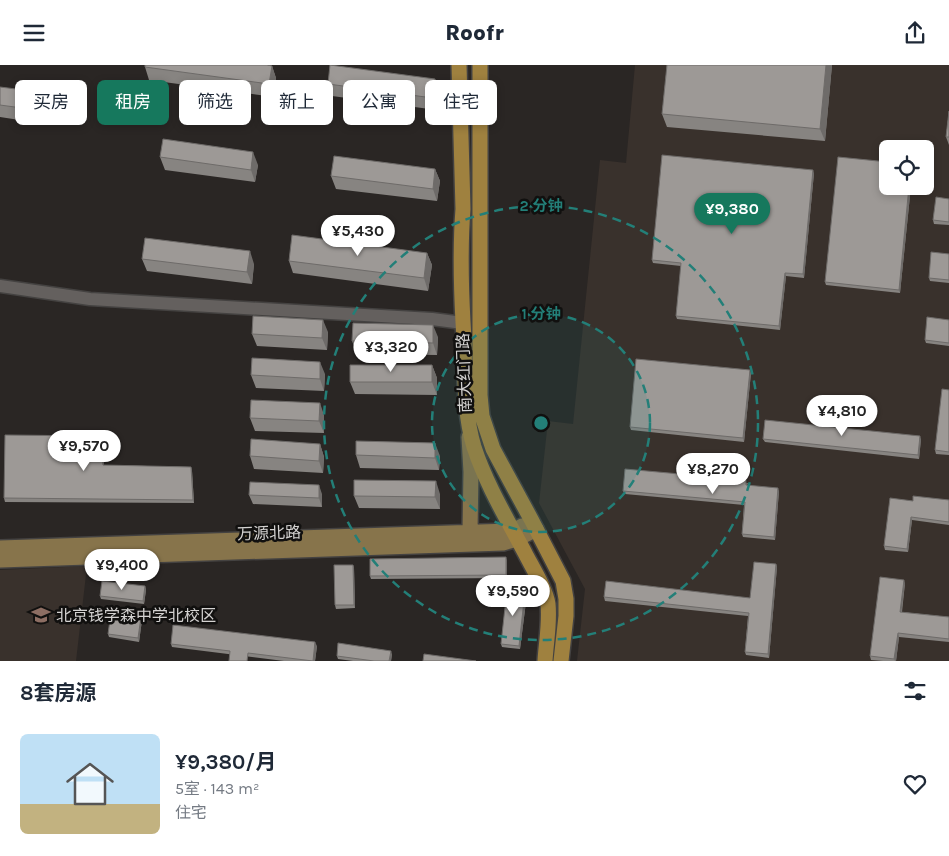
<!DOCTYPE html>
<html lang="zh">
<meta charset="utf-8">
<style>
:root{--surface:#fff;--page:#f2f2f3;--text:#1f2937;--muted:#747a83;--line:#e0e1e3;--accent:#16785d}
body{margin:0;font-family:Karla,"Noto Sans SC",sans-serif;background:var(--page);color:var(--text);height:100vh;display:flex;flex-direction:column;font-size:19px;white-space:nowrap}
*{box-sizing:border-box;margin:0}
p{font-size:16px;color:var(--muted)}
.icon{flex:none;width:28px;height:28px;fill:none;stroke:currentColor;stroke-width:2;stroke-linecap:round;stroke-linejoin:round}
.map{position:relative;height:596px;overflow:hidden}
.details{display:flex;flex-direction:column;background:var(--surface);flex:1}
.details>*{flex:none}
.guide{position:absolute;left:15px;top:15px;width:500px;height:45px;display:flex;gap:10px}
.buttons{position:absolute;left:879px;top:75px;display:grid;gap:10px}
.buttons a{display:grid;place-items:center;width:55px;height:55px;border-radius:8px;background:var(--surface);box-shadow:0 2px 8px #0003;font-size:25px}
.price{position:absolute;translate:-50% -42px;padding:0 11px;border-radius:18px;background:#fff;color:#222;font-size:16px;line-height:32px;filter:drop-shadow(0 1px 2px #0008)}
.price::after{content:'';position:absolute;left:50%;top:30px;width:15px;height:11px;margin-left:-8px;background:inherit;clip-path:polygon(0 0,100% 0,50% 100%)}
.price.active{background:var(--accent);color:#fff}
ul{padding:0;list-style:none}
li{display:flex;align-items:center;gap:15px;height:125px;padding:0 20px}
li+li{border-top:1px solid var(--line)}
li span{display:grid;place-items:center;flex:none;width:140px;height:100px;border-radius:8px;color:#555}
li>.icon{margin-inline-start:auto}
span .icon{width:60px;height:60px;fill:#fffc;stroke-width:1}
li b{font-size:21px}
h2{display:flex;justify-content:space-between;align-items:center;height:60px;padding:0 20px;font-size:21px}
.tag{padding:0 18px;border-radius:8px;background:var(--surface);box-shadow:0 2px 8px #0003;font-size:18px;line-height:45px}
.tag.active{background:var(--accent);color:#fff}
header{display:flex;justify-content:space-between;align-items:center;height:65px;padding:0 20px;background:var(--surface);font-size:22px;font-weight:800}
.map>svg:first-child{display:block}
.built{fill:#39312c;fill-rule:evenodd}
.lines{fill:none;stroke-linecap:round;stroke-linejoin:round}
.minor-casing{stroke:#444241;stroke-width:15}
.major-casing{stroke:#444241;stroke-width:18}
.highway-casing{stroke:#444241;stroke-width:18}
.minor{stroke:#64605e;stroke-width:12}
.major{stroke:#87744b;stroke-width:15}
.highway{stroke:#9f813f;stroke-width:15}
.wall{fill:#878481}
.shaded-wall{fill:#6e6b69}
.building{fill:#9d9996;stroke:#6e6b69}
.ring{fill:none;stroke:#237f78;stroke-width:2.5;stroke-dasharray:9 6}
.labels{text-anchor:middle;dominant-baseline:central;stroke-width:5;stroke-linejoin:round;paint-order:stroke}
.street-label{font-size:16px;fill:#d4d2d1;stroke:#11100f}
.poi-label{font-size:16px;fill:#d4d2d1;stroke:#11100f;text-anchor:start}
.centre{fill:#237f78;stroke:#11100f;stroke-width:2.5}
.ring-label{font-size:15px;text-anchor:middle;font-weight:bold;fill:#237f78;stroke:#11100f;stroke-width:5;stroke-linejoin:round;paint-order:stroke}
</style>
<header><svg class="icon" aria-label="menu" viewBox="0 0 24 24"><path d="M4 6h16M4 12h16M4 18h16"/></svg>Roofr<svg class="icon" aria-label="share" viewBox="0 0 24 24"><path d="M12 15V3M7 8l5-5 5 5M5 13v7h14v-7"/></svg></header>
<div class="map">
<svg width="949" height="596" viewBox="0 0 949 596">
<rect width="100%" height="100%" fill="#2a2624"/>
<!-- built -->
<path class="built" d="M635,0H949V596H577L585,524L539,438L548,356L573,359L600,95L626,98ZM888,84H925V121H888Z
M87,501L76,596H0V505Z"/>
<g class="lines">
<!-- minor casing -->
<g class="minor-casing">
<path id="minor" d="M0,221L90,234L432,254L463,258"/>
</g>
<!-- major casing -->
<g class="major-casing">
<path id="major" d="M469,372L471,407L470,466
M0,483L513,466L522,461
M0,495L503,478L517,474L536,464"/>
</g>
<!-- highway casing -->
<g class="highway-casing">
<path id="highway" d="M459,0L463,144C460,182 461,220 463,257C466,299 462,342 474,382C486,419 507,454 525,488C532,502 546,524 548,539C550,558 546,578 545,596
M480,0V330L482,351L493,384L532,456L563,516L566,534V551L561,596"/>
</g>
<!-- minor -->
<use href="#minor" class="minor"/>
<!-- major -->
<use href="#major" class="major"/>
<!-- highway -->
<use href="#highway" class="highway"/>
</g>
<!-- wall -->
<path class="wall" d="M667,0H832L825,76L667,62L662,49Z
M272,1L276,13L274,32L149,15L145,2Z
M435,14L440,26L437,45L332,31L328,19Z
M0,22L29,38L26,56L0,52Z
M949,46V80L946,72Z
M160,92L258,100L255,117L165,105Z
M435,104L440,116L437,136L336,124L331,111Z
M814,108L804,213L786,211L780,265L677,254L676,251L681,201L653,198L652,195Z
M888,121H911L900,228L826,220L825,217Z
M949,134V160L934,159L933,155Z
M427,188L432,200L428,226L293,208L289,196Z
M949,189V218L930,216L929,213Z
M142,194L254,199L252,219L147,206Z
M949,255V281L926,278L925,275Z
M328,267L327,285L257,281L252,269Z
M438,272L437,290L357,289L352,276Z
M432,300L437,313V330L355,329L350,317Z
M751,308L744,377L631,365L630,362Z
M325,309L324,326L256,323L251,310Z
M949,325V390L936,389L935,385Z
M324,350V368L255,366L250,353Z
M103,374L104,400L191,402L192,406L194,438L5,437L4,433Z
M763,374H921L919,394L765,377Z
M320,379L324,392L323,408L254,404L250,391Z
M356,390L440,391L439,405L360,403Z
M748,418L747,420L779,426L775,475L743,472L742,469L744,440L625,429L623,426Z
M322,429V442L253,439L249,430Z
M440,429V444L359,443L354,431Z
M949,435V460L912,455L908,487L885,485L884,481L913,436Z
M507,495V513L371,514L370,511Z
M776,499L777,502L769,593L746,590L745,587L748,551L605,536L604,532L750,533Z
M353,500L354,503L355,543L336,544L335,540Z
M905,518L902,547L949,552V577L899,572L896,596H883L871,595L870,591Z
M145,521L146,525L144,539L101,534L100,531Z
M527,529L520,584L502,582L501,579Z
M142,555L139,577L109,572L108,569Z
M171,579L317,581L315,596H284L172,582Z
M392,589L391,596H353L338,594L337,591Z"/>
<!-- shaded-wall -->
<path class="shaded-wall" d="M826,0H832L825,76L820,64Z
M272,1L276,13L274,32L269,19Z
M435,14L440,26L437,45L433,33Z
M24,25L29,38L26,56L22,43Z
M253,87L258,100L255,117L251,105Z
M435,104L440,116L437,136L433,124Z
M813,105L814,108L804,213L803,209Z
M909,121H911L900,228L899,225Z
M250,186L254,199L252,219L247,207Z
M427,188L432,200L428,226L424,213Z
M785,208L786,211L780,265L779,261Z
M323,255L328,267L327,285L322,273Z
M433,260L438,272L437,290L433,278Z
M320,297L325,309L324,326L320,314Z
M432,300L437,313V330L432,317Z
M750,305L751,308L744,377L743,373Z
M320,338L324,350V368L319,356Z
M101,371L103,374L104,404L103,400Z
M920,371L921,374L919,394L918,390Z
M435,378L440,391L439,405L435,393Z
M320,379L324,392L323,408L319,396Z
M191,402L192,406L194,438L193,435Z
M436,416L440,429V444L435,432Z
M319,420L322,429V442L319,433Z
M778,423L779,426L775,475L774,472Z
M911,452L912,455L908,487L907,484Z
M506,492L507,495V513L506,510Z
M776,499L777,502L769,593L768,589Z
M353,500L354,503L355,543L354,540Z
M904,515L905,518L901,550L900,547Z
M145,521L146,525L144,539L143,536Z
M525,526L527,529L520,584L519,581Z
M141,552L142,555L139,577L138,573Z
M898,568L899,572L896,596H895L894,594Z
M315,577L317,581L315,596H313Z
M391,586L392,589L391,596H389Z"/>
<!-- building -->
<path class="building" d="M145,0H267L272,1L269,19L145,2Z
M330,0L435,14L433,33L328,19Z
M667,0H826L820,64L662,49Z
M0,22L24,25L22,43L0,40Z
M949,46V72H946Z
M163,74L253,87L251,105L160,92Z
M662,90L813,105L803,209L785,208L779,261L676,251L681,198L652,195Z
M334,91L435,104L433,124L331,111Z
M838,92L888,97V121H909L899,225L825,217Z
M936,132L949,134V157L933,155Z
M292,170L427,188L424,213L289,196Z
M145,173L250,186L247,207L142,194Z
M931,187L949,189V215L929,213Z
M253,251L323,255L322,273L252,269Z
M927,252L949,255V278L925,275Z
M353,258L433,260V278L352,276Z
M252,293L320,297V314L251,310Z
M636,294L750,305L743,373L630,362Z
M350,300H432V317H350Z
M942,324L949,325V387L935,385Z
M251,335L320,338L319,356L250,353Z
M765,355L920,371L918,390L763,374Z
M5,370L101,371L103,400L191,402L193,435L4,433Z
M251,374L320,379L319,396L250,391Z
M356,376L435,378V393L356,390Z
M625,404L746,415V420L778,423L774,472L742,469L745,437L623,426Z
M354,415L436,416L435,432L354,431Z
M250,417L319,420V433L249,430Z
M913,431L949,435V457L911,452L907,484L884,481L890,433L913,436Z
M506,492V510L370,511V494Z
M754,497L776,499L768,589L745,587L749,548L604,532L606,516L750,533Z
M334,500H353L354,540H335Z
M880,512L904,515L900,547L949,552V574L898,568L894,594L870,591Z
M102,516L145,521L143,536L100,531Z
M507,524L525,526L519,581L501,579Z
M111,548L141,552L138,573L108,569Z
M173,560L315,577L313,596L248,588L247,596H229L230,586L171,579Z
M338,578L391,586L389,596H374L337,591Z
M424,589L476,596H423Z"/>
<!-- distance rings -->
<circle cx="541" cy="358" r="109" fill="#237f78" fill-opacity=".12"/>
<g class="ring">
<circle cx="541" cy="358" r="109"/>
<circle cx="541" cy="358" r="217"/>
</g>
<!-- icons -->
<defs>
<g id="school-bare" transform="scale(1.5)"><path d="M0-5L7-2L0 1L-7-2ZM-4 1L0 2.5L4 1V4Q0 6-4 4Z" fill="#8d6e63" stroke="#11100f" stroke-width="2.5" paint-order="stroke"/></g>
</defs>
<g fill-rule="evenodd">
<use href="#school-bare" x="41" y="550"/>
</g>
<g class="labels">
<!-- street labels -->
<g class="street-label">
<text transform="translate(464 308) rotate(-92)">南大红门路</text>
<text transform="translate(269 468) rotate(-2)">万源北路</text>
</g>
<!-- poi labels -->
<g class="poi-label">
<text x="56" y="550">北京钱学森中学北校区</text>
</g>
</g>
<circle cx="541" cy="358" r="8" class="centre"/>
<g class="ring-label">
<text x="541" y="146">2 分钟</text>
<text x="541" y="254">1 分钟</text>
</g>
</svg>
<div class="buttons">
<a><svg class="icon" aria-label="locate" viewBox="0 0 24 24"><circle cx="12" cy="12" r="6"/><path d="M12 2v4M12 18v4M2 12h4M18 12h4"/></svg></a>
</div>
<b class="price active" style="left:732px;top:170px">¥9,380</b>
<b class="price" style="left:358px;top:192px">¥5,430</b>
<b class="price" style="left:391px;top:308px">¥3,320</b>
<b class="price" style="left:842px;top:372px">¥4,810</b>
<b class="price" style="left:84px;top:407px">¥9,570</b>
<b class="price" style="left:713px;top:430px">¥8,270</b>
<b class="price" style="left:122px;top:526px">¥9,400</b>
<b class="price" style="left:513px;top:552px">¥9,590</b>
<div class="guide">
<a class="tag">买房</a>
<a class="tag active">租房</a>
<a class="tag">筛选</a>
<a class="tag">新上</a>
<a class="tag">公寓</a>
<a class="tag">住宅</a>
</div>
</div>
<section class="details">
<h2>8套房源<svg class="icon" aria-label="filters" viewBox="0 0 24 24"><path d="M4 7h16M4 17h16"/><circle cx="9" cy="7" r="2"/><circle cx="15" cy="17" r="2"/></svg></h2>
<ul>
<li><span style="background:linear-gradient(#bfe0f5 70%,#c2b280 0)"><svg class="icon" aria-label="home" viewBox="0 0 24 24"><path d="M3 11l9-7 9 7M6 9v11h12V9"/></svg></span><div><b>¥9,380/月</b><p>5室 · 143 m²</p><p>住宅</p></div><svg class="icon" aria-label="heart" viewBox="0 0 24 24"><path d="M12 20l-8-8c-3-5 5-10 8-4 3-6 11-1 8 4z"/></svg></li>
</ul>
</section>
